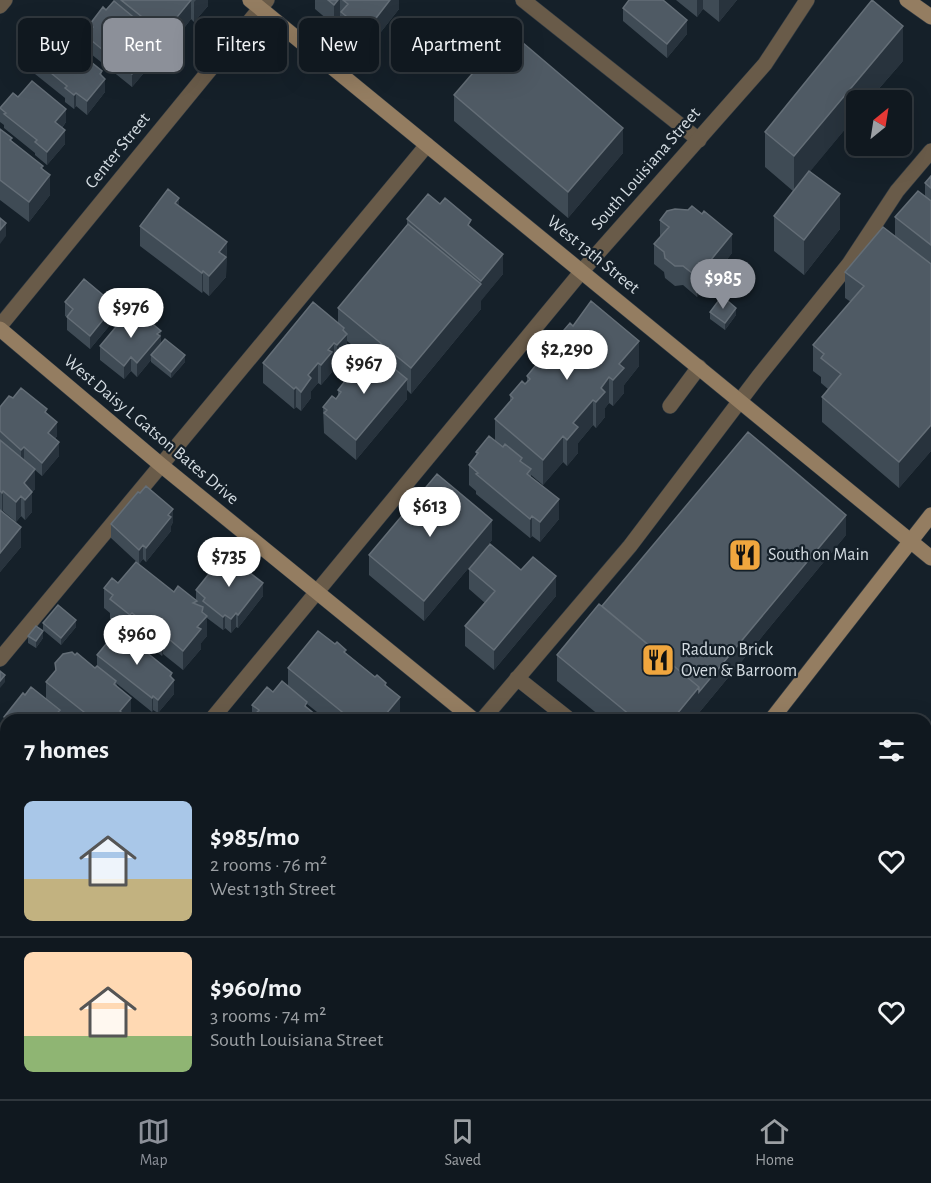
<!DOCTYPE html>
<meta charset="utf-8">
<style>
:root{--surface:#10181f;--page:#192128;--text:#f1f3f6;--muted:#9ca0a4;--line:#30373d;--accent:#8c9099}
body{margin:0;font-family:"Alegreya Sans",sans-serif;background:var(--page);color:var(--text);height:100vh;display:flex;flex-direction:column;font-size:22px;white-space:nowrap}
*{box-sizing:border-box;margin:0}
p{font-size:20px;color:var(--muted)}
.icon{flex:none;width:33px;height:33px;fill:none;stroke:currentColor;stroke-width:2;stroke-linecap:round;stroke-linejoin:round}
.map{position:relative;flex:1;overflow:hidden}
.sheet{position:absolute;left:0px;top:714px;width:932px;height:386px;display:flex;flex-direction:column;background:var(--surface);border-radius:18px 18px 0 0;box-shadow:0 6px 24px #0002,0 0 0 2px var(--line)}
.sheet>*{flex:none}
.hud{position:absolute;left:18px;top:18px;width:600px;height:54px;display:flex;gap:12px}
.needle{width:39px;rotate:30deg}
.buttons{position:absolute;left:846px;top:90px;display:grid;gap:12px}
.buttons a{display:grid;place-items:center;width:66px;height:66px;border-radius:9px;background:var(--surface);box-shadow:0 6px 24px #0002,0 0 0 2px var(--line);font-size:30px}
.price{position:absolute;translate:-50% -51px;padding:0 14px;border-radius:21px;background:#fff;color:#222;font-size:20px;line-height:39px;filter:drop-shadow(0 2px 3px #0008)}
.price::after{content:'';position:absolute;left:50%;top:36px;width:18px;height:14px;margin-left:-9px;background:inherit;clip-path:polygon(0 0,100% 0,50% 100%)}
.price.active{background:var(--accent);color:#fff}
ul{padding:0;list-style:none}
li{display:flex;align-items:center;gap:18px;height:150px;padding:0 24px}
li+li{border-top:2px solid var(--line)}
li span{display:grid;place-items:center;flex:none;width:168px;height:120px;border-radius:9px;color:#555}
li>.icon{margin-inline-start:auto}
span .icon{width:72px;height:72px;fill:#fffc;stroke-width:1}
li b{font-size:26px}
h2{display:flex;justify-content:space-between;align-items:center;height:72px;padding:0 24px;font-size:26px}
.tag{padding:0 21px;border-radius:9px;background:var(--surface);box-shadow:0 6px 24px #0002,0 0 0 2px var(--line);font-size:21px;line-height:54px}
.tag.active{background:var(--accent);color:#fff}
.tab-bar{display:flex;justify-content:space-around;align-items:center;height:84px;border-top:2px solid var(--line);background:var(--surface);font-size:16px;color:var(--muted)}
.tab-bar a{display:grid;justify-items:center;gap:3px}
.tab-bar .active{color:var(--accent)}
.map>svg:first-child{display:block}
.green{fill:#5a3e17}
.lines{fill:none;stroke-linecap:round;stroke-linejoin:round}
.lane-casing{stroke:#303a43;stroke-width:16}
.street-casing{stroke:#303a43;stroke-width:16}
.secondary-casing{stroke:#303a43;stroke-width:16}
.lane{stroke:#695b49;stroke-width:15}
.street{stroke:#695b49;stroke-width:15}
.secondary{stroke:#947d61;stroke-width:15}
.wall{fill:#3f4b55}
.shaded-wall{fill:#28333d}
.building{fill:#4f5a64;stroke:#646e77;stroke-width:1.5}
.labels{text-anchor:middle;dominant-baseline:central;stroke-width:4.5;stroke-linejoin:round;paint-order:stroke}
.street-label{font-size:18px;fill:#d3dbe1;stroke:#152029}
.poi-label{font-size:18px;fill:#d3dbe1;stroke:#152029;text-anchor:start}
</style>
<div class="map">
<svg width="931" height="1099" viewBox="0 0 931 1099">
<rect width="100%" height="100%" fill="#152029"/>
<!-- green -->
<path class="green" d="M591,1094H742L737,1099H598Z"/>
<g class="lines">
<!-- lane casing -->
<g class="lane-casing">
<path id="lane" d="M523,0L699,140
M0,6L5,0
M670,406L699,367
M0,659L427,145
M517,678L570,720
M482,720L630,546L758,377L849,264L897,191L931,151
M926,871L931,865
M657,1094L662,1099
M173,1099L177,1094
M700,1099L704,1094"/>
</g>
<!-- street casing -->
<g class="street-casing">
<path id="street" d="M0,326L267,0
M211,720L582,271L765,64L807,0
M0,980L6,972"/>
</g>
<!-- secondary casing -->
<g class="secondary-casing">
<path id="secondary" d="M250,0L931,558
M907,0L931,17
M0,329L161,465L474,720
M771,720L931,515
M0,868L6,872
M926,1090L931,1095
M276,1094L283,1099
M454,1099L458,1094"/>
</g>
<!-- lane -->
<use href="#lane" class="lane"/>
<!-- street -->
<use href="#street" class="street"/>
<!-- secondary -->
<use href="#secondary" class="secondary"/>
</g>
<!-- wall -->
<path class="wall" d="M114,0H208V6L194,22L191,19L181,32V40L167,57L151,44L154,61L132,87L86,50V36L90,31V24L106,10Z
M315,0H399V9L373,42L369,40L362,49L341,32V18L340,17L334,25L315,9Z
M676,0H737L719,22L703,9L697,17Z
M623,8L687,34L667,58L623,21Z
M47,40L102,76L105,92L87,115L76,106L74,109L65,102V98L25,66V52Z
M903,61L869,100H856V116L810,171L840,229L804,275L774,251V216L793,191L765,167V132Z
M454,95L623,153L568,218L454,121Z
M18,97L66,122L62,128L65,144L47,165L35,155V153L4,128V125L0,122V108Z
M0,129L12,141L43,169L50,195L29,222L0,200Z
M931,176V451L899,488L822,422V397L828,389L821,383V377L813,371V345L851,302L845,298V272L895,236V217L925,197V183Z
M179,206L227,242L226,277L209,296L203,291L202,293L140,246V226Z
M407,219L471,228L503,274L481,300V309L411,394L407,390V399L356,460L324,433L323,407L336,399L338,396V390L352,380L359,371V364L366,356L347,341V353L337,365L334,363L332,366V372L321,385L318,383L311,391V398L301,411L296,407L294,409L263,383V363L338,323V308L407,226Z
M660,220L732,253L697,297L683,285L675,286L665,278L664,272L654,264V244L660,237Z
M65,302L115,319L90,349L67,330V317L65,316Z
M710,312L736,315L725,330L710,319Z
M573,326L639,366L624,385V393L613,406L609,403L605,408V417L596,428L593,425L578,443V453L567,466L563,462L543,485L531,475V477L559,519L540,542L532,536L530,538L476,494V491L469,485V465L476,456V452L495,441V419L510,401V395L527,382V376L542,362L558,343V337Z
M161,344L185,362L171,378L151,362V360L137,377L131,371L124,379L100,360V346Z
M13,398L47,414L57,436L55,439L59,456L42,476L35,470V489L32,492V512L25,520L21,516L16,522L3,511V512L21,547L0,572V407Z
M173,522L171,526V531L146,562L143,559L139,564L111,538V524Z
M846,535L693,720H605L557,681V655L602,606Z
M492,540L424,621L369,575V555Z
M469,569L521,570L556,596L494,670L465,646V626L485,603L469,589Z
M118,583L174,592L196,600V590L263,596L238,628L236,627L231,633L225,628L223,630L207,618V636L201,643V649L183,670L163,654L162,656L132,632L130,635L110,619V613L104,608V588Z
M43,623L76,627L61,645L43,630Z
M28,636L43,638L36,648L28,643Z
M346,653L386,686L400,717L397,720H327L307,704L252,718V705L273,692L288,686V668Z
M97,655L172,678L174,694L158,713L153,710L152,712L116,683L131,718L129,720H69L60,713V718L62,720H6V739L4,737V717L25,695L46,699V682L55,671V663L95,668L97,666Z
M0,742L6,747V820L0,815Z
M931,937V1014L930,1013V1002L926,999V939L928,941Z
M114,1094H158L153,1099H114Z
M333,1094H394L389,1099H340Z
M747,1094H866L873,1099H748L747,1098Z"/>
<!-- shaded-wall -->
<path class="shaded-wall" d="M191,0V19L181,32V40L167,57V37L177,17Z
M196,0H208V6L194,22V2Z
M338,0H340V17L334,25V5Z
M390,0H399V9L373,42V22Z
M697,0H703V9L697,17Z
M719,0H737L719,22Z
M369,20V40L362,49V29Z
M687,20V34L667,58V44Z
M143,25V39L138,31Z
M903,26V61L869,100H856V116L794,191V156Z
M151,40V51L154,47V61L132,87V74Z
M102,71V83L105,79V92L87,115V101Z
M76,93V106L74,109V95Z
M66,109V122L55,136V122Z
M623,128V153L568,218V192Z
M65,130V144L47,165V152Z
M43,166V184L50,175V195L29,222V202Z
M840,194V229L804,275V240Z
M179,198V218L175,203Z
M6,223V236L0,244V230Z
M732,234V253L697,297V277Z
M227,242L226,277L209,296V276L219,252Z
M503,254V274L481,301V281Z
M203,271V291L202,293V273Z
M481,284V309L411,394V368Z
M115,305V319L90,349V336Z
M736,308V315L725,330V323Z
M344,328V337L347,334V353L337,365V345Z
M161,331V344L151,355V360L137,377V363Z
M639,341V366L624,385V393L613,406V380L619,364Z
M334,343V363L332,366V372L321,385V365L328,350Z
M185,355V362L171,378V372Z
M131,357V371L124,379V366Z
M318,363V383L311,391V398L301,411V392L308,375Z
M609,377V403L605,408V417L596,428V402L601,388Z
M407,379V399L356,460V440Z
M296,387V407L294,409V389Z
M593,400V425L578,443V453L567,466V440L573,423Z
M57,422V436L48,447V433Z
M931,425V451L899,488V462Z
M563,436V462L543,485V460Z
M59,442V456L42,476V463Z
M24,447V461L21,464V450Z
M35,469V489L32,492V512L25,520L24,483Z
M3,491V511L2,513V493Z
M21,496V516L16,522V502Z
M559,499V519L540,542V522Z
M173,509V522L171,526V531L146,562V548Z
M846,515V535L693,720H672L699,687Z
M532,516V536L530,538V519Z
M492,520V540L424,621V601Z
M21,527V547L0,572V553Z
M143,545V559L139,564V550Z
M556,576V596L494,670V650Z
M263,583V596L238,628V615Z
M203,607V621L207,616V636L201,643V649L183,670V651L197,627Z
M132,613V632L130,635V615Z
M236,613V627L231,633V619Z
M225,615V628L223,630V617Z
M76,620V627L61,645V638Z
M43,631V638L36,648V641Z
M163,634V654L162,656V636Z
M172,673V683L174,680V694L158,713V700L170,676Z
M5,675V682L0,688V681Z
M153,696V710L152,712V698Z
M400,697V717L397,720H381Z
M131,698V718L129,720H117L120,711Z
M60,710V720L56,715Z
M149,1094H158L153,1099H147Z
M373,1094H394L389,1099H370Z"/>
<!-- building -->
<path class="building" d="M121,0H191L177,17L181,20L167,37Z
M328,0H338L334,5Z
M343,0H390L373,22L369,20L362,29L341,12L348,4Z
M629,0H663L687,20L667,44L623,8Z
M872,0L903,26L794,156L765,132Z
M114,1L143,25L138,31L151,40L149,43L154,47L132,74L86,36L93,27L90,24L103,7L106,10Z
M509,31L623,128L568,192L454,95Z
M54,32L102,71L100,74L105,79L87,101L76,93L74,95L65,88L67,86L25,52L40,34L47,40Z
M32,81L66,109L55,122L65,130L47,152L35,142L37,140L4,114L6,113L0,108L13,93L18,97Z
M0,129L12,138L10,140L43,166L41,168L50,175L29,202L0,180Z
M809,171L840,194L804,240L774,216Z
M931,176V188L925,183Z
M168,189L179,198L175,203L227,242L219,252L226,257L209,276L203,271L202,273L140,226Z
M918,191L931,201V245L895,217Z
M428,194L440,204L445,198L471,220L468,225L503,254L481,281L407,219Z
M692,206L702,214L704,211L732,234L697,277L683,266H675L665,258L664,252L654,244L669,227L660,220L667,211L675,209L688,210Z
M0,218L6,223L0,230Z
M408,224L481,284L411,368L338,308Z
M883,227L931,264V425L899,462L822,397L841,374L821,358L824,354L813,345L864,286L845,272Z
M84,279L115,305L90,336L67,317L73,309L65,302Z
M722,296L736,308L725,323L710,312Z
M591,301L639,341L619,364L624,368L613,380L609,377L601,388L605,392L596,402L593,400L573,423L578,427L567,440L563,436L543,460L495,419L513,398L510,395L522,381L525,384L530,379L527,376L540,360L542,362L561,340L558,337L570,323L573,326Z
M313,302L344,328L343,330L347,334L337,345L334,343L328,350L332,352L321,365L318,363L308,375L311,378L301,392L296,387L294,389L263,363Z
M130,310L146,323L148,320L161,331L157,334L160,336L137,363L131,357L124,366L100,346Z
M165,339L185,355L171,372L151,355Z
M370,351L374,354L375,353L407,379L356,440L324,413L327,410L323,407L332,396L336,399L341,392L338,390L348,377L352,380L363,367L359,364Z
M21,388L47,409L45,412L57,422L48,433L59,442L42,463L24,447L21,450L0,431V407L9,396L13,398Z
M748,432L846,515L699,692V687L602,606Z
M489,436L503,447L505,444L522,458L520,461L531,469L527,474L559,499L540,522L532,516L530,519L476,474L478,473L469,465L478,453L476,452Z
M0,440L35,469L24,483L32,492L25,500L21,496L16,502L3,491L2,493L0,491Z
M437,474L492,520L424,601L369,555Z
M146,486L173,509L168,515L171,517L146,548L143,545L139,550L111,524L138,492L140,493Z
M0,510L21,527L0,553Z
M490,544L521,570L533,557L556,576L494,650L465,626L495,591L469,569Z
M227,555L263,583L238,615L236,613L231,619L225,615L223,617L203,601L205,598L196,590L220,560L222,562Z
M136,562L174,592L178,586L197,601L193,603L203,607L202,612L207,616L197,627L201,629L183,651L163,634L162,636L132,613L130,615L110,599L113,595L104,588L112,578L118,583Z
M599,604L699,687L672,720H636L557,655Z
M58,605L76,620L61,638L43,623Z
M36,626L43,631L36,641L28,636Z
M318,631L335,644L337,642L346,650L344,652L375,677L377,675L386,683L385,685L400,697L381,720H352L288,668Z
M116,632L138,650L140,647L172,673L170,676L174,680L158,700L153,696L152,698L97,655Z
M72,652L75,655L77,653L95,668L97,666L116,681L114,684L131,698L120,711L122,713L117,720H94L46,682L56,670L55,663L63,654Z
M0,671L5,675L0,681Z
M282,681L307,702L305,706L322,720H250L259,710L252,705L267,687L273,692Z
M31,687L60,710L56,715L62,720H7L4,717L23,693L25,695Z
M0,742L6,747V800L0,795Z
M931,937V983L926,979V939L928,941Z
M1,1037L6,1042V1094H70L77,1099H0Z
M123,1094H152L147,1099H130Z
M182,1094H187L193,1099H178Z
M365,1094H373L370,1098Z
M530,1094H536L542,1099H525Z
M765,1094H866L873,1099H760Z"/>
<!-- icons -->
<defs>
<g id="restaurant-square" transform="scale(1.725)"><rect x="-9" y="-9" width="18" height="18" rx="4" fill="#f0a63e" stroke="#152029"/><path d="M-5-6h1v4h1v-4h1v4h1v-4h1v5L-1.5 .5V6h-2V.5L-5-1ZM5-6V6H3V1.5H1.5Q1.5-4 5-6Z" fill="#111"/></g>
</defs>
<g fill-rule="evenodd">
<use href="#restaurant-square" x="745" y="555"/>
<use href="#restaurant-square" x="658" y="660"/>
</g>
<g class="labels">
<!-- street labels -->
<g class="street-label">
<text transform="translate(118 151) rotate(-51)">Center Street</text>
<text transform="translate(646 169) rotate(-49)">South Louisiana Street</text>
<text transform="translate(593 255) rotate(39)">West 13th Street</text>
<text transform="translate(151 430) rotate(40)">West Daisy L Gatson Bates Drive</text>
</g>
<!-- poi labels -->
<g class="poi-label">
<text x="768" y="555">South on Main</text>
<text x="681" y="650">Raduno Brick<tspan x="681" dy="21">Oven &amp; Barroom</tspan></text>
</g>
</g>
</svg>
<div class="buttons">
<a><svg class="needle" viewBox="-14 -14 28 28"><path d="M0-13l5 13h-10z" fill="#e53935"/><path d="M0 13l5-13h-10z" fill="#9ca0a4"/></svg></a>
</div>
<b class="price active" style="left:723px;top:310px">$985</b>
<b class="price" style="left:131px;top:339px">$976</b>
<b class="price" style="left:567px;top:381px">$2,290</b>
<b class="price" style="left:364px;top:395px">$967</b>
<b class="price" style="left:430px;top:538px">$613</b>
<b class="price" style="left:229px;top:588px">$735</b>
<b class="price" style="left:137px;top:666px">$960</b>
<div class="hud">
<a class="tag">Buy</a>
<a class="tag active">Rent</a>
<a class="tag">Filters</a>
<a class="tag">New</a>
<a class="tag">Apartment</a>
</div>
<section class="sheet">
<h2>7 homes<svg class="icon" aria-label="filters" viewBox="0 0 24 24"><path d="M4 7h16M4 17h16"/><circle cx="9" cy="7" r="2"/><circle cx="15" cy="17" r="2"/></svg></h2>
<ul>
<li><span style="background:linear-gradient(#a9c7e8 65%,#c2b280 0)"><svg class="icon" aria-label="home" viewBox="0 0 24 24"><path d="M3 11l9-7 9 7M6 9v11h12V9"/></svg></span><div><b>$985/mo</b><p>2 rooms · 76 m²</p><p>West 13th Street</p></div><svg class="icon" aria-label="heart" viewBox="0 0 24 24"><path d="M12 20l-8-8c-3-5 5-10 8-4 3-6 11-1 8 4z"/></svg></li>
<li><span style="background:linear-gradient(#ffd9b3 70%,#8fb573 0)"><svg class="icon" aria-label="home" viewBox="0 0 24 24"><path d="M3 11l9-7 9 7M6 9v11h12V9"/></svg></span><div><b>$960/mo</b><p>3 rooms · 74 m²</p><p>South Louisiana Street</p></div><svg class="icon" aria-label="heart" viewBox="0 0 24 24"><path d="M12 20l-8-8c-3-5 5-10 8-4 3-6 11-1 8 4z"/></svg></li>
</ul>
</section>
</div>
<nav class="tab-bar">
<a class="active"><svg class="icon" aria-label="map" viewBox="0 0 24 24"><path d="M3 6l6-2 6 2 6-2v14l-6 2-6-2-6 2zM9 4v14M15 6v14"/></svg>Map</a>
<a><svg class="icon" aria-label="saved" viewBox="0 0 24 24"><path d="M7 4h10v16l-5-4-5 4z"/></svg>Saved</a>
<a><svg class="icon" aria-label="home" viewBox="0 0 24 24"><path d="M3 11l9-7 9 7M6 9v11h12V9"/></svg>Home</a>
</nav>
